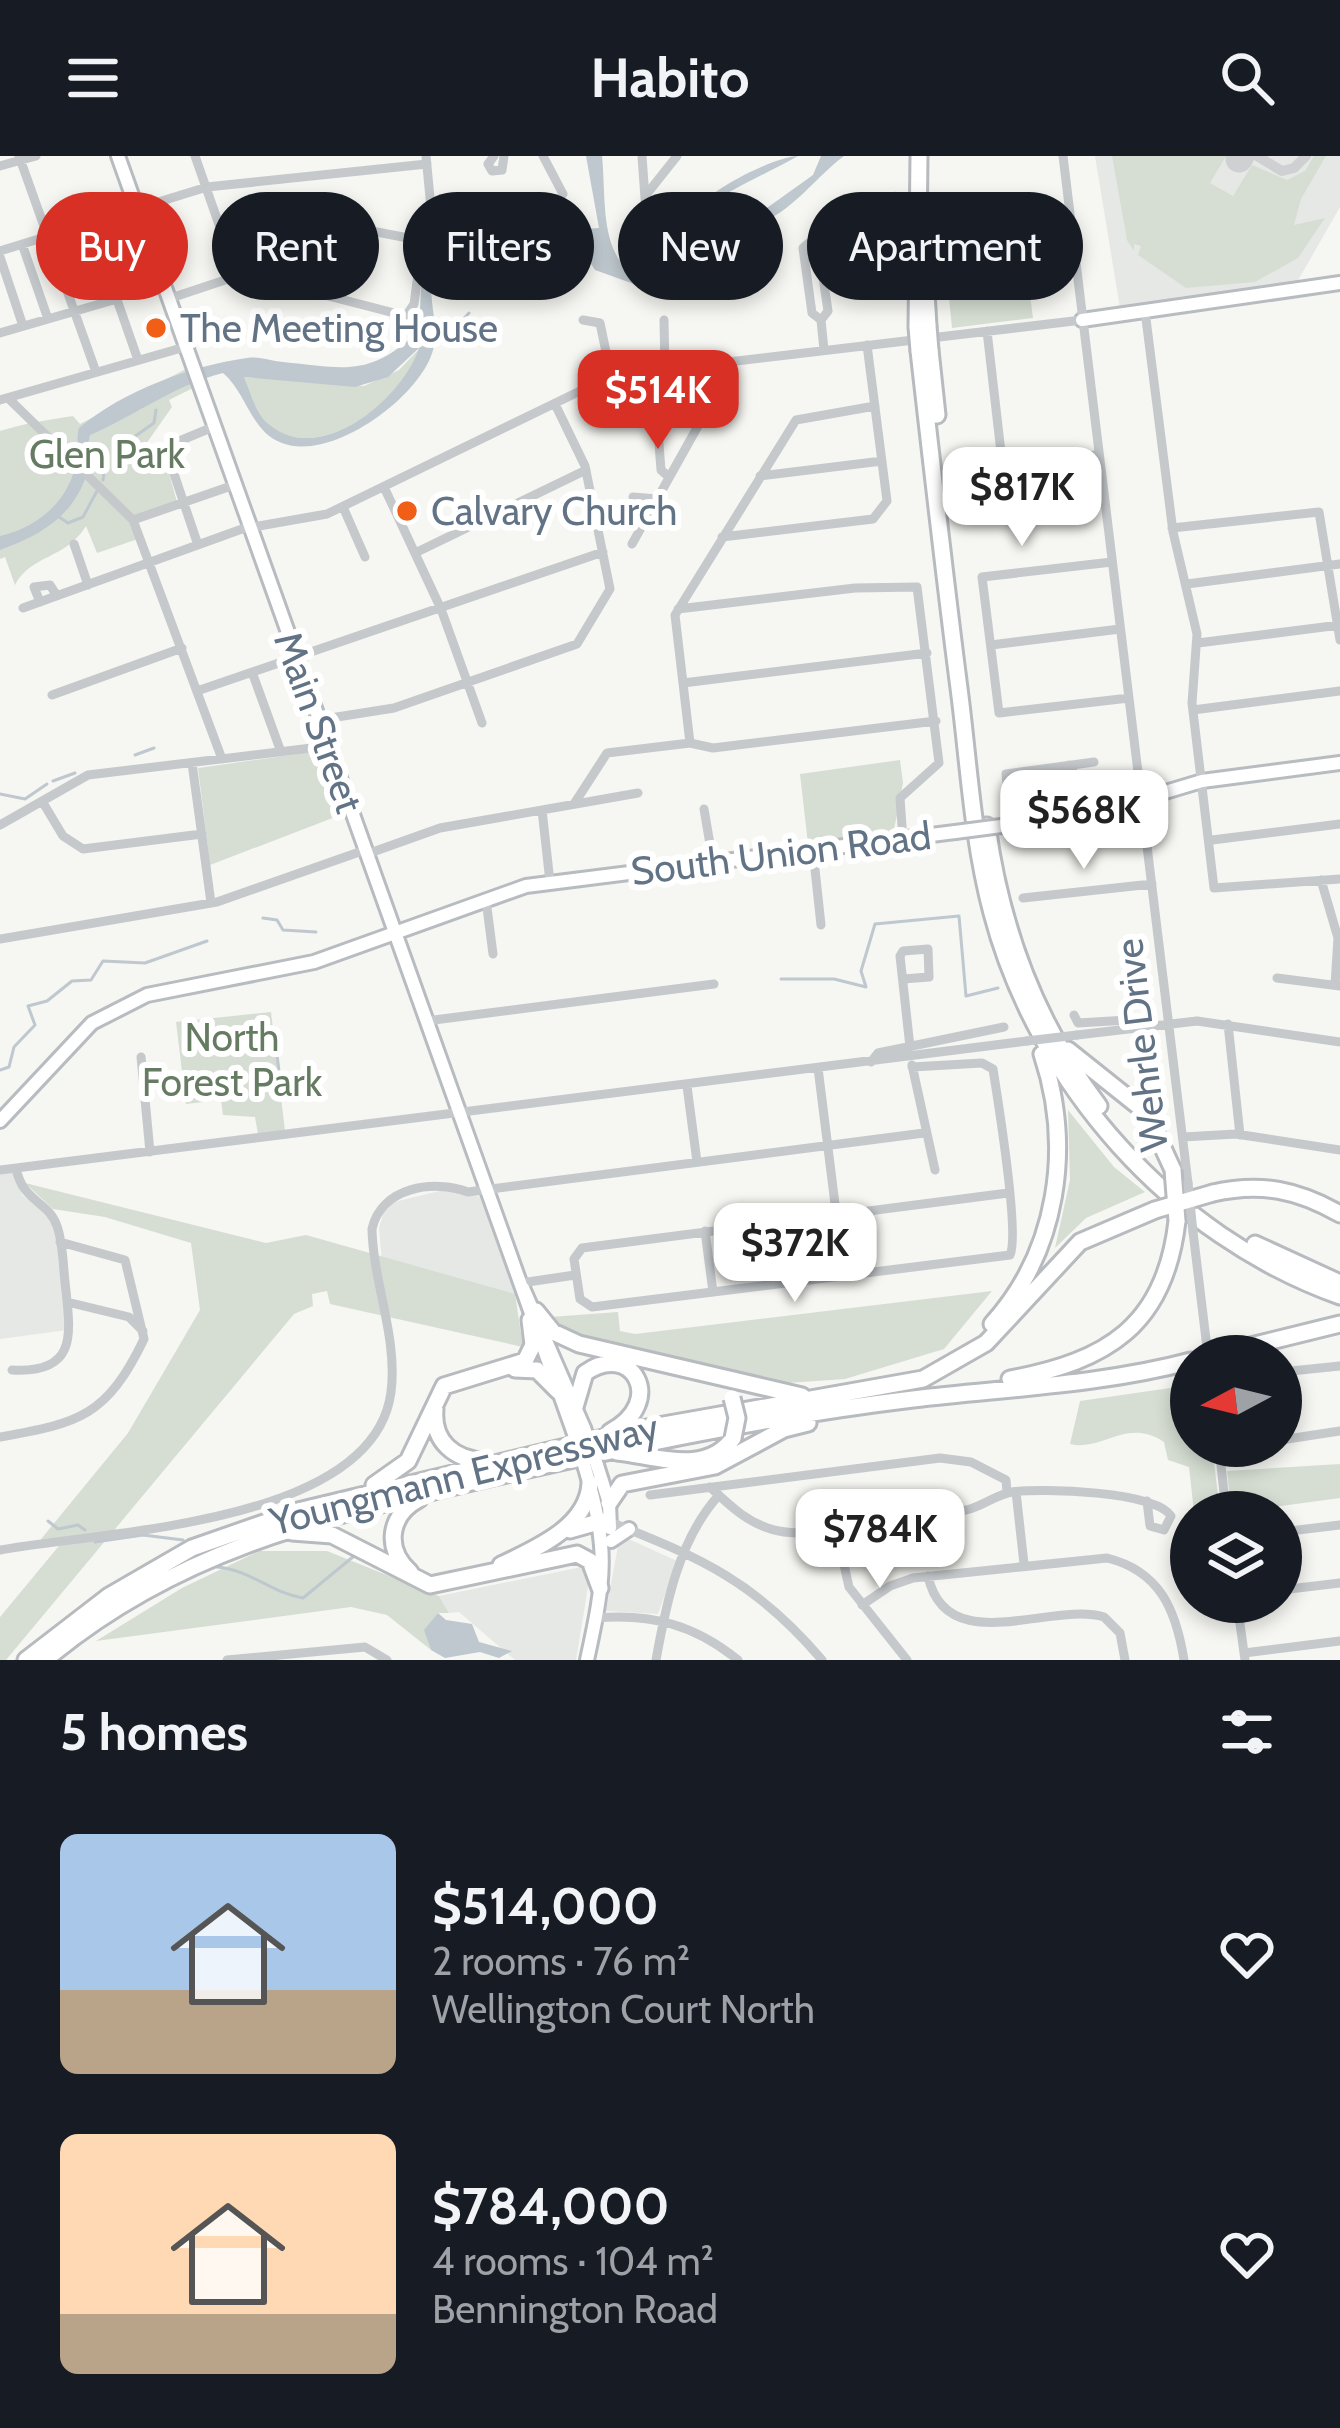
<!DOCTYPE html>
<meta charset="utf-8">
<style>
:root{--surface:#171b24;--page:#20242c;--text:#f1f3f6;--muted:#9ea1a6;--accent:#d93025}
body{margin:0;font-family:Cabin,sans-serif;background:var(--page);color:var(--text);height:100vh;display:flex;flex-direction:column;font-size:45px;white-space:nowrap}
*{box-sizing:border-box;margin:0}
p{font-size:39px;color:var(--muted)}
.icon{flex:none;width:66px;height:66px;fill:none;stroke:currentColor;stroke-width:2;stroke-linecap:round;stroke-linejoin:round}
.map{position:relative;height:1504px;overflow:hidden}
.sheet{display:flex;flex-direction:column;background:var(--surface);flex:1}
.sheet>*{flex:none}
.guide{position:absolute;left:36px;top:36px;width:1269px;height:108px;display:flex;gap:24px}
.needle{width:78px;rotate:263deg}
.buttons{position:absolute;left:1170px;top:1179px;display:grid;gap:24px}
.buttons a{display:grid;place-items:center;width:132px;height:132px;border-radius:50%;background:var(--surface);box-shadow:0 6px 18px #0003;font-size:60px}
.price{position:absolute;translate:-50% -102px;padding:0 27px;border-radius:24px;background:#fff;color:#222;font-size:39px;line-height:78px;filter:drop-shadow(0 3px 6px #0008)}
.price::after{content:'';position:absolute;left:50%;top:72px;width:36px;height:27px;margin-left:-18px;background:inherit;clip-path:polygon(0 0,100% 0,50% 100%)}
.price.selected{background:var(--accent);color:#fff}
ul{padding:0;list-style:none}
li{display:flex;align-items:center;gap:36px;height:300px;padding:0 60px}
li span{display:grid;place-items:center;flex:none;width:336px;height:240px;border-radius:18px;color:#555}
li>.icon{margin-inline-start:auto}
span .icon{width:144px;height:144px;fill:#fffc;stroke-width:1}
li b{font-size:51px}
h2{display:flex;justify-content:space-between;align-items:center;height:144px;padding:0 60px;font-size:51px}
.pill{padding:0 42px;border-radius:54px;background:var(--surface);box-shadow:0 6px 18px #0003;font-size:42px;line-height:108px}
.pill.selected{background:var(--accent);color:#fff}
header{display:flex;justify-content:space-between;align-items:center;height:156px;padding:0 60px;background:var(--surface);font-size:54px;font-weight:800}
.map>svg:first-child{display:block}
.built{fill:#e6e8e5}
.green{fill:#d6ded3}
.water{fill:#bec8ce;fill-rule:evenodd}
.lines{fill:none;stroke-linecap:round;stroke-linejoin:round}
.stream{stroke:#bec8ce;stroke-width:3}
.taxiway{stroke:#ced0d2;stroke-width:10}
.runway{stroke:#ced0d2;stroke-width:27}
.major-casing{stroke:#b8bcc0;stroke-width:18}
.highway-casing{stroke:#b7babe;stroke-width:21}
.minor{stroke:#c5c9cc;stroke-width:9}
.major{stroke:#fff;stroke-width:12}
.highway{stroke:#fff;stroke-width:15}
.major-bridge-casing{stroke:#b8bcc0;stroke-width:18;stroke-linecap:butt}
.highway-bridge-casing{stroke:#b7babe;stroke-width:21;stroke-linecap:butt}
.minor-bridge{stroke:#c5c9cc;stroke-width:9}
.major-bridge{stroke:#fff;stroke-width:12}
.highway-bridge{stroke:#fff;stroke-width:15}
.poi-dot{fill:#f15f17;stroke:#fff;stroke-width:4.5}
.labels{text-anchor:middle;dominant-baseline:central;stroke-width:12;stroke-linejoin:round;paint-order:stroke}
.poi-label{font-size:39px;fill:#627386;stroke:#fff;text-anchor:start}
.park-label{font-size:39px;fill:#657c62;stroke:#fff}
.street-label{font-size:39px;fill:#627386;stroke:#fff}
</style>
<header><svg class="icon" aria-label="menu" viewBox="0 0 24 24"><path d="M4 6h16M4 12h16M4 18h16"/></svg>Habito<svg class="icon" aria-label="search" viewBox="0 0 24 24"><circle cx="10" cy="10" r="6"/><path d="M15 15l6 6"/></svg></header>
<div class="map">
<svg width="1340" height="1504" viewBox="0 0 1340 1504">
<rect width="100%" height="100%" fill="#f6f6f2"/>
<!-- built -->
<path class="built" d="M1095,0H1340V51L1297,126L1120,152Z
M14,1016L22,1039L47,1059L56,1076L67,1174L0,1183V1018Z
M448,1033L480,1041L515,1138L382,1105L379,1072L384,1055L394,1046Z
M620,1379L677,1405L658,1458L606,1455Z
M582,1411L590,1419L576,1504H515L459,1456L449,1457L439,1440Z"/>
<!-- green -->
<path class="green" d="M1112,0H1226L1210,27L1233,40L1252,9L1287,24L1305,15L1314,0H1326L1301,43L1294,69L1325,62L1298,102L1255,126L1186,132L1138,99L1141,90L1134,88V95L1127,84Z
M1025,101L1033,162L952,172L946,110Z
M420,192C404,242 322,310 270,270C255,259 252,238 244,221L364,230L399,214Z
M186,213L193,232L169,244L172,251L146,288L160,302L156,312L167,310L177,346L128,363L138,383L97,397L86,370C65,404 31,398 15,429L5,401L0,403V275C27,267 46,264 73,260L80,268Z
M319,595L343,658L210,709L198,612Z
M900,604L903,627L894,674L808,688L800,618Z
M271,856L285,975L258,978L255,961L223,959L221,944L186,948L176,866Z
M1068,954L1114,1011L1145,1036L1086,1062L1055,1092L1070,1024Z
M25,1027L266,1087L306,1079L515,1138L523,1191L330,1148L327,1135L312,1138L313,1150L294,1158L6,1504H0V1461L63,1385L37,1388L128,1277L200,1154L191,1087L105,1061L53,1053Z
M992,1135L944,1193L845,1223L773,1228L566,1178L550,1161L618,1156L620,1175L635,1178Z
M1191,1229V1290H1212L1220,1356H1194L1189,1311L1168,1304L1164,1286C1125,1261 1103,1296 1070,1288L1080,1245Z
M1340,1308V1342L1259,1353L1230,1345L1227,1315Z
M259,1395H327L439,1440L449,1457H438L425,1475L431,1494L387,1459L351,1451L96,1485L182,1432Z"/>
<!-- water -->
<path class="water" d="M586,0H602C607,48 596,120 660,126L680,114C690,95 688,70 700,51C712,32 777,0 798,0C766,18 734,31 702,53L701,61L724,55L750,64L813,19L821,0H844C813,23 792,58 752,70C735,75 723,62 706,68L697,102L675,132H645L595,114L559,59L543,100L536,104L487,94L472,83C457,87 442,92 435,107C424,130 439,164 434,190C425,238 332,307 282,287C250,275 247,237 223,217C173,230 136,259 90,279C86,292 91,305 87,317C74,360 41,379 0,394V380C39,371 71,344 77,301C79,290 76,282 79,272C123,235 190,210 247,202C260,200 270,205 283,206C346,212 368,222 419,175L422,111L441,81L501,65L542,43L569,50L585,73L599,72ZM543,53L556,61L533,100L477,82L508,75ZM419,192C403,242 322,310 271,270C255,259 252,238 244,221L355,231L388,221Z
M896,35L897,105L887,117L877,108L857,111L855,103Z
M438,1457L446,1464L472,1468L479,1486L512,1495L499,1502L480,1496L445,1502L431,1494L424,1474Z"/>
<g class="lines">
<!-- stream -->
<path class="stream" d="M435,174L457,170L469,157
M134,281L154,267L156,254
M127,296L132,304
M135,305L142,311
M103,324L105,312
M59,361L68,367L83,361L97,335
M135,599L154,592
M53,625L75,617
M0,638L25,643L47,628
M263,762L277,764L283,774L316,776
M781,823H834L866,831L861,815L875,768L959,760L966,840L998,832
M275,882L281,932
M0,914L9,911L14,891L35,869L28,850L47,845L72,825L91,824L103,805L145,807L207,785
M48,1365L58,1373L78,1369L85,1374
M95,1386L143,1379L183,1384
M217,1411C251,1414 271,1437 303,1442L354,1400"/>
<!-- taxiway -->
<path class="taxiway" d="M1257,0L1282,15L1294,12L1306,0"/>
<!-- runway -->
<path class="runway" d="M1239,3L1241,0"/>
<!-- major casing -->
<g class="major-casing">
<path id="major" d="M118,0L573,1275
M1082,164L1340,127
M1009,669L1102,655L1202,625L1340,607
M0,965L92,867L147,839L314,806L526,730L955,676
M523,1132L584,1272
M597,1309L609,1347L610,1372
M585,1312C609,1393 605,1422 587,1504
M611,1385L629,1373"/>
</g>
<!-- highway casing -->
<g class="highway-casing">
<path id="highway" d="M925,119L928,170
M917,171L919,0
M930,194L937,259
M919,195C932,310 945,425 960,540C969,612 973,686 992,757C1037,928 1171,1080 1340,1140
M987,670C1001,773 1036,867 1099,950
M1068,894L1147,957L1173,1014
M1213,1037C1261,1026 1298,1034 1340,1058
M1255,1088L1340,1127
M536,1155L553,1176L579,1188L802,1240
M992,1168C1058,1095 1073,991 1042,898
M1210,1200L1340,1168
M515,1213L537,1214L558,1235
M1010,1223C1107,1205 1165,1170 1177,1065
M575,1251L585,1217C631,1184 668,1245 610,1276
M435,1253C432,1285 454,1304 485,1305
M617,1296C656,1300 707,1320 733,1282
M374,1329L408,1305L444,1230L525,1205L533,1189L530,1164
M609,1347L622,1328L715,1310L784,1273L808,1267
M570,1374L602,1365
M292,1376L332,1379L430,1429L577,1398L590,1405L600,1432
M501,1409C537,1392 588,1370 590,1327
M410,1416C384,1393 389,1359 419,1343
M26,1504L109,1440L192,1392L298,1355L641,1273L923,1223L986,1187L1080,1086L1155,1054
M45,1504C179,1391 328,1360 493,1321C633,1289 771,1260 913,1243C1005,1232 1101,1229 1191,1205"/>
</g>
<!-- minor -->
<path class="minor" d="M19,0L96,216
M195,0L237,120
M543,0L563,38
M642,0L647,70
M1063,0L1188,1027
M0,10L36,0
M492,15L502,14L504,0
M492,15L488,8L494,0
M646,39L677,0
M91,69L138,204
M351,71L429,86
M22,88L48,163
M0,95L207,31L427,8
M0,101L23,170
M67,134L109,121
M168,143L243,118L406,160L414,148L419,111L433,73L426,0
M1145,155L1173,376L1197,478L1192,547L1214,732L1340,723
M583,164L600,167L611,220
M664,164L665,214
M821,164L812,157L803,92L810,86L818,88L828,155L821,164L824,194
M987,175L1002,305L1098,299
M0,177L117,143
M8,242L133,364L222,603
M0,244L185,191
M760,320L882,305
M669,321L661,314L657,262L675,240L713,236
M384,331L441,453L482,567
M633,341L657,343
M343,351L365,401
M133,364L234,329
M1172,372L1319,356L1340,484
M722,381L873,363L887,345L867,189
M74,388L88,429
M632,388L712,245L709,208
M198,389L165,291L213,271
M415,397L586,314
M1112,406L982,421L999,557L1129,542
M1187,428L1340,408
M40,446L34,431L50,429L57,440
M23,452L242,373L327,358L611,220L1082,164
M678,453L855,432L917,431L939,607L900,642L903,684
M1198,487L1340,469
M991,489L1120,473
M252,516L281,596
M683,527L927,497
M197,535L603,396
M52,539L182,492
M1193,554L1340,535
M318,564L394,552L577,488L610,433L585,310L555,248
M690,587L713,592L936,565
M192,607L211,747
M1069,609L1077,622L1075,653
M42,645L63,680L83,693L202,678
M574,648L607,597L690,587L675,459L796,264L875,250
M1074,651L1019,657L1009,648L1006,618L1094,606
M704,653L713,706
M542,654L550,726
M0,669L88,619L328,590
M1212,684L1340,668
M813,695L821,769
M367,698L440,672L638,637
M1321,724L1338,782L1335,829
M1023,742L1152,728
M486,744L493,798
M0,783L217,746L365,694
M1277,822L1340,830
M903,823L929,821L928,793L903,795L900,800L910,891
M1074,859L1078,867L1128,864L1135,872
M426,865L714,828
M1228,868L1240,979
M1077,879L1197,865L1340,886
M141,901L150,996
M871,906L878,897L1004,871
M912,909L935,1014
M912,911L982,907L993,913C998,945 1020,1078 1010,1099L592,1151L580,1143L574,1103L582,1092L1008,1037
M818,912L844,1120
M687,930L697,1006
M1183,981L1236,978L1340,994
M0,1014L1027,885
M705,1075L713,1136
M1193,1076L1208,1200
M521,1127L575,1119
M67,1146L129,1161L143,1175
M12,1214C80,1218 70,1175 65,1126C63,1108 63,1087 57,1070C48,1044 23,1047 16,1012
M1281,1216L1340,1210
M1281,1263L1284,1283
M0,1281C80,1267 107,1260 144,1183L125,1104L60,1086
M1281,1284L1340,1275
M1219,1290L1226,1356
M710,1331C730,1350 751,1370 779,1375C817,1383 930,1364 970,1353C984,1349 998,1338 1012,1336C1041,1332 1156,1335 1171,1360L1164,1374L1150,1370L1147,1345
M1016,1336L1024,1408
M650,1339L940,1302L971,1306L1006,1324L1007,1336
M610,1366C702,1402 757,1427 822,1504
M836,1373L849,1431L907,1504
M1281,1376L1340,1369
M0,1394C103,1375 374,1369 391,1236C398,1182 373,1126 372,1073C381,1031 434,1023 468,1036L924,977
M928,1420C946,1504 1052,1445 1104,1461L1120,1477L1125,1504
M1281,1434L1340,1427
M1237,1446L1245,1504
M862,1449L890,1430L913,1422L1107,1402C1160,1415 1176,1454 1184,1504
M596,1462C651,1457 695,1469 738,1504
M1244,1497L1340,1485
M227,1504L365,1491L387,1504
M656,1504C666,1448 679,1383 719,1339"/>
<!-- major -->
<use href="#major" class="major"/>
<!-- highway -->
<use href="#highway" class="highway"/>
<!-- major-bridge casing -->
<g class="major-bridge-casing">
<path id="major-bridge" d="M955,676L1009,669
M584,1272L597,1309
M573,1275L585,1312"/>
</g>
<!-- highway-bridge casing -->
<g class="highway-bridge-casing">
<path id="highway-bridge" d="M928,170L930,194
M917,171L919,195
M1173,1014L1177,1065
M1155,1054L1213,1037
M732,1242L737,1262L733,1282"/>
</g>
<!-- minor-bridge -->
<path class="minor-bridge" d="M1027,885L1077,879
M1188,1027L1193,1076"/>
<!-- major-bridge -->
<use href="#major-bridge" class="major-bridge"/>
<!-- highway-bridge -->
<use href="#highway-bridge" class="highway-bridge"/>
</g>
<!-- markers -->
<g class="poi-dot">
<circle cx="156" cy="172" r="12"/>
<circle cx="407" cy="355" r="12"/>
</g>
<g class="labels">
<!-- poi labels -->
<g class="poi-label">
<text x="180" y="172">The Meeting House</text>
<text x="431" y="355">Calvary Church</text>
</g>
<!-- park labels -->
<g class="park-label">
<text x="107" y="298">Glen Park</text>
<text x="232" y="881">North<tspan x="232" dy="45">Forest Park</tspan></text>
</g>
<!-- street labels -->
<g class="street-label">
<text transform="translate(319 566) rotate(70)">Main Street</text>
<text transform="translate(781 697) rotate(-7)">South Union Road</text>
<text transform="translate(1141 889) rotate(-97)">Wehrle Drive</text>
<text transform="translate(464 1318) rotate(-14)">Youngmann Expressway</text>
</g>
</g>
</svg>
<div class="buttons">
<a><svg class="needle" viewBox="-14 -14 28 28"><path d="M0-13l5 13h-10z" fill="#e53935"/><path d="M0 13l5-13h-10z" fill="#9ea1a6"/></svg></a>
<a><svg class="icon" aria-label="layers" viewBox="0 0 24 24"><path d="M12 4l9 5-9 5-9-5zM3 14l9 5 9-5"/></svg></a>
</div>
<b class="price selected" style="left:658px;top:296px">$514K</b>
<b class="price" style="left:1022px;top:393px">$817K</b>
<b class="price" style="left:1084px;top:716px">$568K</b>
<b class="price" style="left:795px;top:1149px">$372K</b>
<b class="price" style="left:880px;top:1435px">$784K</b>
<div class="guide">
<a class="pill selected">Buy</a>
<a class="pill">Rent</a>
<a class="pill">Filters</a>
<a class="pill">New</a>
<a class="pill">Apartment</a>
</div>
</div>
<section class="sheet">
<h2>5 homes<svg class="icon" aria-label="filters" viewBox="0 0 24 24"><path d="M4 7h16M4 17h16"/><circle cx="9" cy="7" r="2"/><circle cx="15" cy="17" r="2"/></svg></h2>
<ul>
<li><span style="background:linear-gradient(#a9c7e8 65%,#b9a48a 0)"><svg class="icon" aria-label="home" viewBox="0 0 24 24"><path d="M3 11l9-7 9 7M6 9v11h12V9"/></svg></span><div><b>$514,000</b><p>2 rooms · 76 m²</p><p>Wellington Court North</p></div><svg class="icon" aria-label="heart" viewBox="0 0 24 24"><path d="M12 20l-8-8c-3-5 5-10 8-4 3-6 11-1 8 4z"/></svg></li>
<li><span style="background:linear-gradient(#ffd9b3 75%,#b9a48a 0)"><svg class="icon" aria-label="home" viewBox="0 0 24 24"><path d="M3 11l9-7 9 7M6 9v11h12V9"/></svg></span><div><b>$784,000</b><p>4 rooms · 104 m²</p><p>Bennington Road</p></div><svg class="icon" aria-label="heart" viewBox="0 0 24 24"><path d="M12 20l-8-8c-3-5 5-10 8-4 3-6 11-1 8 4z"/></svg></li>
</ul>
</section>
